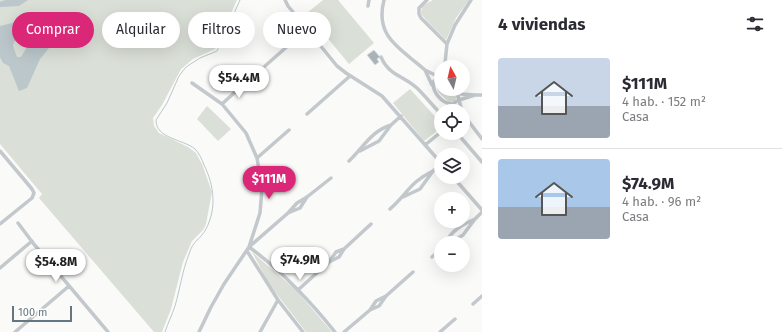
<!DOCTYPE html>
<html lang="es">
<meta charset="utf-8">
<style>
:root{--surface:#fff;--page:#f7f7f7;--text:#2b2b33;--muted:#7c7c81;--line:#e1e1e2;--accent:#db2777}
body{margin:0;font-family:"Fira Sans",sans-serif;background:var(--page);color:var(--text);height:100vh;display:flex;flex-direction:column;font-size:15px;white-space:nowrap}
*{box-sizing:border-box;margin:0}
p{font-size:13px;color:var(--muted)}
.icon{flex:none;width:22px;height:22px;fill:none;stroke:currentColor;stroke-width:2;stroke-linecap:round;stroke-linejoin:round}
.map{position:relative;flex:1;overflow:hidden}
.drawer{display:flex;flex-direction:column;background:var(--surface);width:300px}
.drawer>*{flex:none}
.guide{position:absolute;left:12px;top:12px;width:380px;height:36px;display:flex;gap:8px}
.needle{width:26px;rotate:352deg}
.buttons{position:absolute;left:434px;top:60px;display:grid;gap:8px}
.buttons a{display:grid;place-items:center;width:36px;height:36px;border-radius:50%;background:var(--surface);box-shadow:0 4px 16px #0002;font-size:20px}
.scale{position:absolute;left:12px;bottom:10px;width:60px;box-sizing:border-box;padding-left:4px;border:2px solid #657683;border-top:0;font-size:11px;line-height:14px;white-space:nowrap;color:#657683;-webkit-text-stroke:3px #fff;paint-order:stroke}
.price{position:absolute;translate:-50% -34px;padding:0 9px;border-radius:14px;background:#fff;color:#222;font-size:13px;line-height:26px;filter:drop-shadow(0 1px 2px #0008)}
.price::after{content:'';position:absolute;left:50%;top:24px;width:12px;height:9px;margin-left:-6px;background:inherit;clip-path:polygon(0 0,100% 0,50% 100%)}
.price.current{background:var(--accent);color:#fff}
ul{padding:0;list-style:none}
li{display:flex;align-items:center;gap:12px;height:100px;padding:0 16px}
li+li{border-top:1px solid var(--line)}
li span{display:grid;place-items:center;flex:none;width:112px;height:80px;border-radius:4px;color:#555}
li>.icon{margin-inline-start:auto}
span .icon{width:48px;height:48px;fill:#fffc;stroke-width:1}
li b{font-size:17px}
h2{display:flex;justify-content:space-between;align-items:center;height:48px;padding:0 16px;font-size:17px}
.pill{padding:0 14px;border-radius:18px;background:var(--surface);box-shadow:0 4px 16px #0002;font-size:14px;line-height:36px}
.pill.current{background:var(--accent);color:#fff}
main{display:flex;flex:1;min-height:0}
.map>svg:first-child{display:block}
.green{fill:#dadfd7}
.water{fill:#bbc7cb;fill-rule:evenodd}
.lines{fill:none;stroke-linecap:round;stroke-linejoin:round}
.stream{stroke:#bbc7cb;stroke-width:1}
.building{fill:#aab3b9;stroke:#dcdcda}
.minor{stroke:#c3c8cc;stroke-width:3.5}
</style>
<main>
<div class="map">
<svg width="482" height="332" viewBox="0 0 482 332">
<rect width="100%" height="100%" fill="#fafaf8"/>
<!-- green -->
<path class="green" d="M0,0H237L215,49L193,59L181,69L162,105L153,118L154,126L159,133L188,147L196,153L202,164L212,192L206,224L203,230L192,241L183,262L171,309L162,332H154L39,198L42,194L0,144Z
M323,0H338L374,43L349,64L307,13Z
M433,0H469L456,18L446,40L429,23L421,14L422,6Z
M438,79H441V89H455L457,96L455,101L449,102L438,92L436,82Z
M410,89L441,123V128L424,141L393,103Z
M207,106L231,129L218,141L197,119Z
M252,252L296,290L332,332H306L269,284Z"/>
<!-- water -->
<path class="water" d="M6,0H28L19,6L0,7V2Z
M52,17L56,18L59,22V30L51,41L49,48L40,59L27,88L19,91L9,66L3,63L0,57V26L20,21L39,25ZM28,38L31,40L21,57H17L13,46L14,42L19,39Z"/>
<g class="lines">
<!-- stream -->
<path class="stream" d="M165,332C168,323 172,315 175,306C180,289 182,272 189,254C193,240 201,239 206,229C217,208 214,185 204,165C202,159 199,153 195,149C183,139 156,139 156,120L167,103L179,76L186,67L200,58L217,51L240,0"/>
</g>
<!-- building -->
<path class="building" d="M374,50L380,57L377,59L379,62L375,65L367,55Z"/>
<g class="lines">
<!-- minor -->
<path class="minor" d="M285,0L288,6L337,66L346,73L382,96L441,163
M384,0C374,38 402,49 425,70
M427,0L419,8V14L421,18L447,44
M368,6L369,0
M381,57C389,76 405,76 418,89C426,97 433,106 441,114
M445,63L447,44L455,25L471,0
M265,66L307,29
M442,67L445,63L446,67
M441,77L434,81C431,91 441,103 452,104L459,100L456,89
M192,83L222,104L246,133L257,158L262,188L260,213L249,247L224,284L211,307L199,332
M432,85L425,70L439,77L441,73
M457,92L461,94L475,95L459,100L462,111
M475,95H482
M222,104L246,82
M448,104L459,111
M307,114L350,76
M463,114L482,139
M391,125L401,116
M457,133L482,162
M425,145L441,132
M0,151L32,189L34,193L32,198L0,224
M257,158L289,130
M349,161C363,148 371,131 391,125L379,141L360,151
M433,171L441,164
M453,177L482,210
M307,197L300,208L288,213L297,203L307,197L331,178
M390,209C408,193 410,182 433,171L420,189L403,197
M288,213L249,247C282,271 310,301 335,332
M475,219L482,212
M18,223L33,243L108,332
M446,243C451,230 464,224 475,219L463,235L450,243
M344,249L371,224
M247,251L278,300L303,332
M432,257L441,249
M0,268L32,241
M298,290L329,262L339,257L344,249L336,252L329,262
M386,296L413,272
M473,304L482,296
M15,332L69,286
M260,332L278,300
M344,332L370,310L376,301L386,296L379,306L370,310
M440,332L455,319"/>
</g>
</svg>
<div class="buttons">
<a><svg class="needle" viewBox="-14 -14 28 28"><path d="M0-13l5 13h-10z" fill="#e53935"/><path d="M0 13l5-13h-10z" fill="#7c7c81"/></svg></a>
<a><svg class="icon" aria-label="locate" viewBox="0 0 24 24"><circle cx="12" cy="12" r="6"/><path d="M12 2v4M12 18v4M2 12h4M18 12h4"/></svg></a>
<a><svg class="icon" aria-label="layers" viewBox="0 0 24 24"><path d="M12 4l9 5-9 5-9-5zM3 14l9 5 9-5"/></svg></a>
<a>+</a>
<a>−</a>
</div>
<div class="scale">100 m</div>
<b class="price" style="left:239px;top:99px">$54.4M</b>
<b class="price current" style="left:269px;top:200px">$111M</b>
<b class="price" style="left:300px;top:281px">$74.9M</b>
<b class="price" style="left:56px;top:283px">$54.8M</b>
<div class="guide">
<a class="pill current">Comprar</a>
<a class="pill">Alquilar</a>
<a class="pill">Filtros</a>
<a class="pill">Nuevo</a>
</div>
</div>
<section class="drawer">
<h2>4 viviendas<svg class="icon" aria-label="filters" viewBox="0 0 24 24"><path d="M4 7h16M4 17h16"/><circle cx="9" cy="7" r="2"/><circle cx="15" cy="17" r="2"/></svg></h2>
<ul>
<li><span style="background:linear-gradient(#c9d6e8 60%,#9aa5b1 0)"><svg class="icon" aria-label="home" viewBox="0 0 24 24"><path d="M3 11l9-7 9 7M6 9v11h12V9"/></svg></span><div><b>$111M</b><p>4 hab. · 152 m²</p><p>Casa</p></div></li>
<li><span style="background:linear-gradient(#a9c7e8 60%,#9aa5b1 0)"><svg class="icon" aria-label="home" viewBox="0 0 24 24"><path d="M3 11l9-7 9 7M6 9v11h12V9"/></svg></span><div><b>$74.9M</b><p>4 hab. · 96 m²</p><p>Casa</p></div></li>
</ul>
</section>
</main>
